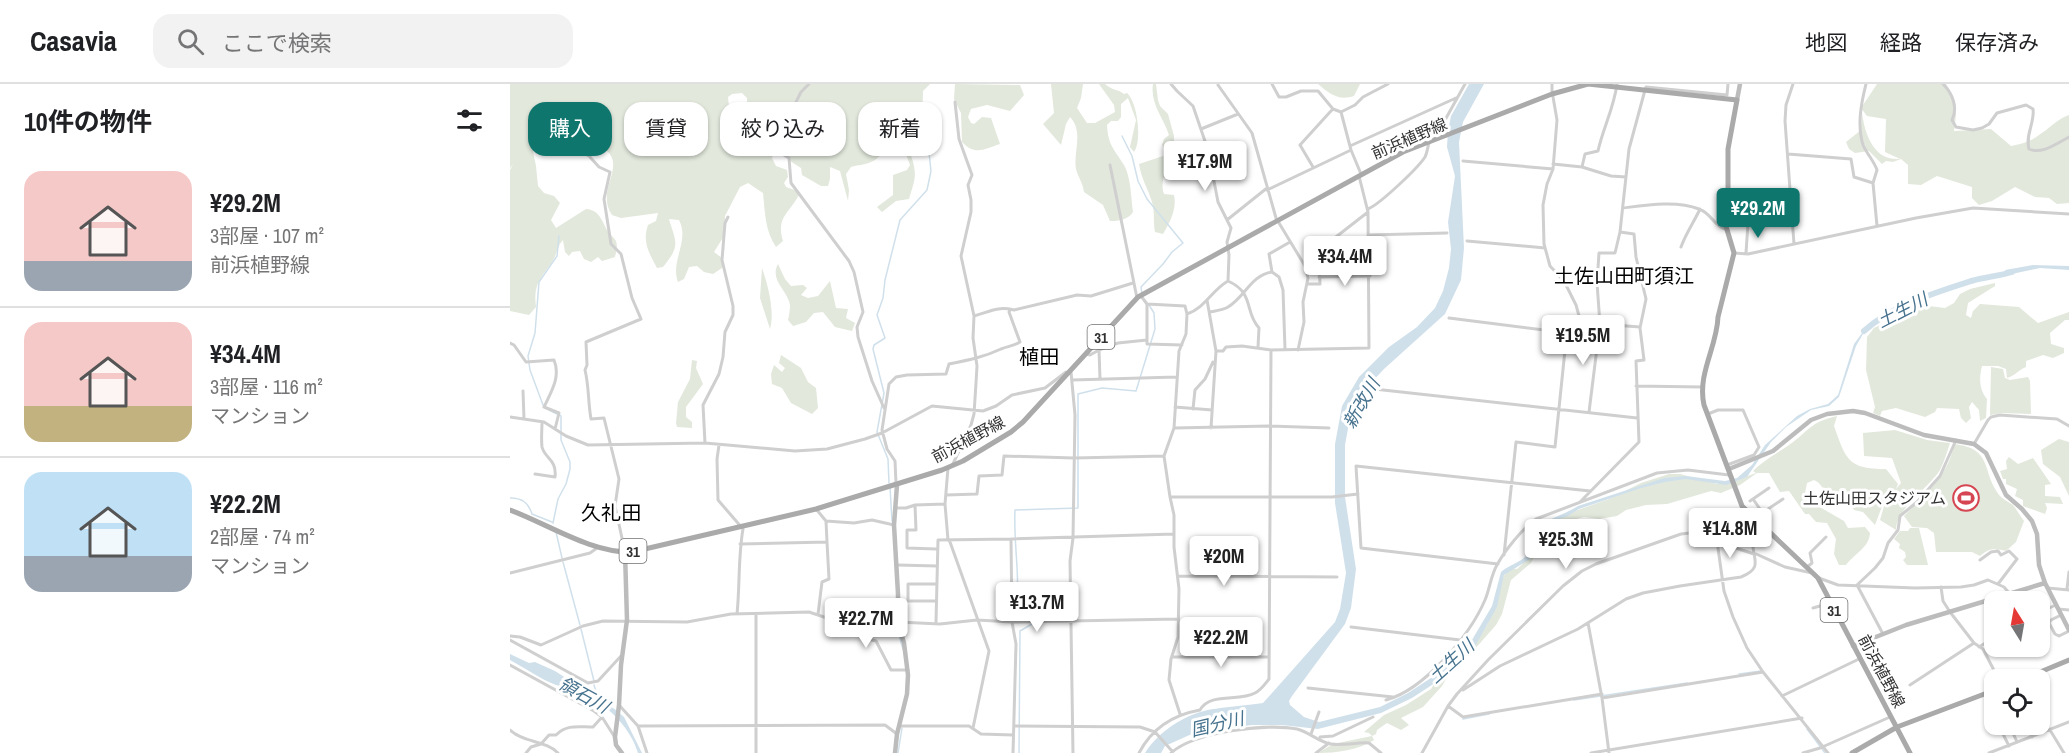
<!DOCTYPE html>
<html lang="ja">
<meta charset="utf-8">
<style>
:root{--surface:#fff;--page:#f2f2f2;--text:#202124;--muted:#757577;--line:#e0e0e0;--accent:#0f766e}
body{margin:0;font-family:"Archivo Narrow","Noto Sans JP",sans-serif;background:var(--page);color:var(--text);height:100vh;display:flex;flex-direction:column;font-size:22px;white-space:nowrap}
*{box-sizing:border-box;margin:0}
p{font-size:20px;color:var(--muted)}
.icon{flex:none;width:33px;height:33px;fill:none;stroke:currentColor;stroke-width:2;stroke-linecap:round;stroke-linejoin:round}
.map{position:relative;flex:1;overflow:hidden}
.details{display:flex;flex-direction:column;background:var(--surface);width:510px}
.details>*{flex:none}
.guide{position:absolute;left:18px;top:18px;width:570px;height:54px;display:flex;gap:12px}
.needle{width:39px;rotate:349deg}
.tools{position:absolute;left:1474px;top:507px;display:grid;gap:12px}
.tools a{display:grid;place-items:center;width:66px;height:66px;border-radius:12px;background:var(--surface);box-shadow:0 2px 4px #0004;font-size:30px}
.price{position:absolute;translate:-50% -51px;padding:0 14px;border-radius:6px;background:#fff;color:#222;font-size:20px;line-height:39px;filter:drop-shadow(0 2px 3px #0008)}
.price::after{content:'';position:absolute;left:50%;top:36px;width:18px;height:14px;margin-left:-9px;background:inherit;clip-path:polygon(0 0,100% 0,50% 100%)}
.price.active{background:var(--accent);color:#fff}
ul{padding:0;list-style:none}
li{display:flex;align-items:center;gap:18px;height:150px;padding:0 24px}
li+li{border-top:2px solid var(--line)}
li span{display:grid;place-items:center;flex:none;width:168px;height:120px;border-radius:18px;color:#555}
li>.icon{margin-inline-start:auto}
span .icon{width:72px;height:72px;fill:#fffc;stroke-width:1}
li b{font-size:26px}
h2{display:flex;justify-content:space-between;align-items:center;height:72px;padding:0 24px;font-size:26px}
.chip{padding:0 21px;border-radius:18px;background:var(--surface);box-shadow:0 2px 4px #0004;font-size:21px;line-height:54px}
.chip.active{background:var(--accent);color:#fff}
header{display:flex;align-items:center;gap:36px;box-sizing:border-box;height:84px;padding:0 30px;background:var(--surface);border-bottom:2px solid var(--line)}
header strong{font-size:28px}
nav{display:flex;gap:33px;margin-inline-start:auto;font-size:21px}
.search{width:420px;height:54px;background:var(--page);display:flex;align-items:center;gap:15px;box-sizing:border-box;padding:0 21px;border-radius:18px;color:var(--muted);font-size:22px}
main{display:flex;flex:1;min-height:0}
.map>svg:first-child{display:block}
.green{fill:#e2e8dc;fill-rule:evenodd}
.water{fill:#d0e0eb}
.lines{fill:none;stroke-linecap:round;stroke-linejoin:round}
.stream{stroke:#d0e0eb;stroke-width:1.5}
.river{stroke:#d0e0eb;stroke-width:6}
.street{stroke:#cfcfcf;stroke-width:3}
.secondary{stroke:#bcbcbc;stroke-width:4.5}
.primary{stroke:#aaa;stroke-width:5}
.labels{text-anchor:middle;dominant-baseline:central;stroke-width:6;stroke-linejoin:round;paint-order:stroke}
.shield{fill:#fff;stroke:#707070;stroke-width:1.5}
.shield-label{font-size:15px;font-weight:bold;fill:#323232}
.street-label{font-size:16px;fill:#323232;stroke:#fff}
.poi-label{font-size:16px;fill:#323232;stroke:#fff;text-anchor:end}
.water-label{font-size:18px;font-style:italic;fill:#46728e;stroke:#fff}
.quarter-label{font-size:20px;fill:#000;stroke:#fff}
</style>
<header>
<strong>Casavia</strong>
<div class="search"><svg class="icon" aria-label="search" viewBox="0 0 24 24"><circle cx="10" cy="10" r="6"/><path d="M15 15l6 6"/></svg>ここで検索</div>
<nav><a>地図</a><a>経路</a><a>保存済み</a></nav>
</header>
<main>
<section class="details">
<h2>10件の物件<svg class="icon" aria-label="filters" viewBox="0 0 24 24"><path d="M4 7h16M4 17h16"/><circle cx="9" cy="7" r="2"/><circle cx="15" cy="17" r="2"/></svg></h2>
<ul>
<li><span style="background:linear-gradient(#f6c9c9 75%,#9aa5b1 0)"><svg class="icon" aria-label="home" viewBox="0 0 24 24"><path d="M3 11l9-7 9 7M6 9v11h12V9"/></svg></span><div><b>¥29.2M</b><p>3部屋 · 107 m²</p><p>前浜植野線</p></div></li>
<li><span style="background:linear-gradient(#f6c9c9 70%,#c2b280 0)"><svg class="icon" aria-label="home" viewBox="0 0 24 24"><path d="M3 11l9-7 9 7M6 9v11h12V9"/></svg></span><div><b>¥34.4M</b><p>3部屋 · 116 m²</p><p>マンション</p></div></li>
<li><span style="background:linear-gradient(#bfe0f5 70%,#9aa5b1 0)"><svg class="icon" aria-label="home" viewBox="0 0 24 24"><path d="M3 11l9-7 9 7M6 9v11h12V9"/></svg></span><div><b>¥22.2M</b><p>2部屋 · 74 m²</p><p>マンション</p></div></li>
</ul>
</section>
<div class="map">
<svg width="1559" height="669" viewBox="0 0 1559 669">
<rect width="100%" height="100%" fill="#fff"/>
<!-- green -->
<path class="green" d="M0,0H420L413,7L412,46L400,69C408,90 405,95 399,115L386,117L372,128L367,123L383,111V91L397,86L400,81L397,73V56C373,53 378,71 361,78C355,81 347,81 341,83L336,90L339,106L338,117L330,87L320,83V95L318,102H311L292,91L291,84L280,77L272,68L264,48V39L268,31L265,28L260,31V39C248,49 255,57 265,64L262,74L266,82L277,86L278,93L274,99L276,103L290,108C282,128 265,132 273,157L266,163C255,147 255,128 253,109L238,99L230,103L215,132L214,152L204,168L212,174V184L203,190L194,188L187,182L179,183L174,195L168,198C160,177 180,157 169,136L159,135C166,159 171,161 153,183L147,184C139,169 132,158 138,141L146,137L148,129L111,134L102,131C87,109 110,88 101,72C98,65 91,66 86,62C85,62 80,55 80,55L82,46L89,38L82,32L64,38L46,35L31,46L22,63L26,82L28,102L34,109L44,112L50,119L41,136L46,144L76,125C91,126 92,139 99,149C100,150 106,156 106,157C108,162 106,168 105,173L92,177L88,173L81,178L74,175L70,167L62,168L59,172L55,168L53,156C47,162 47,171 42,178C30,195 23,201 26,223L19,231L0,227V86L3,80L0,84ZM232,9L237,14V38L233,43C222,35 219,27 218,13L222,10Z
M445,0L510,1L514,11L500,27L477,21L461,25L458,33L461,39L464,40L472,33L481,34L490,60C474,65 465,72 452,58L451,29L444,15Z
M541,0H573L571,14L567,24L577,39H585L605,28L604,21L589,0H595C603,7 608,5 614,10L617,9C628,19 632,57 624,68L620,63L626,36L618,14L611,20V33L608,37H601L597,41C598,61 604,65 614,81C621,93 621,114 623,128C618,136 609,137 600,137L593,121L574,108C573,99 568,93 566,85C563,68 574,48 560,33L556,40L551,61L533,40L544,29Z
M643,0H646L648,16L650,22L658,30L664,52V60L661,66H655L652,61L654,55L659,51C653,33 640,20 643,0Z
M808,0H850L844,12C828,17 820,10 808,0Z
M1367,0H1436C1448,18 1447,26 1444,47L1481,45L1501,62C1511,60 1520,58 1529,51C1539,45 1547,35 1559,31V119L1547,120L1539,114L1525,113L1505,103L1482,117L1469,121L1462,114V103L1427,92L1411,101L1398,100V81L1391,75L1383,78L1376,77L1372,80L1359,67L1345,69L1339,65L1336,58L1351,46L1352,29C1355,51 1364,77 1390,75L1375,68L1376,35L1357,32L1351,24Z
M659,70C662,85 648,93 654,110L664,111C667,125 660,138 653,150L645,148C643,138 645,128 642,118C638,105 631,94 629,80Z
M268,180L275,195L281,202L293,201L297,204L291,211L298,214L308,212L320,197L326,224L338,225L336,234L345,239L342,247L325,243L313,228L304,229L296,238L283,242L278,236C279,232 280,226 280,221C278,207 259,196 268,180Z
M252,184C258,201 265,228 260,245L250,214Z
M1485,199V202L1458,219L1456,231L1461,234L1463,227L1470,220L1509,223L1528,239L1559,228V236H1555L1540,249L1541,260L1554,264V269L1543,274L1533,271L1516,277V283C1508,286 1505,292 1497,294L1496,285L1488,282H1472C1469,293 1469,306 1477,315L1476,334L1470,337L1469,326L1462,318L1459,323L1461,334L1456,339L1451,334L1449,325L1427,324L1425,328L1415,333L1386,324L1372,327L1370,332L1363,329L1365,323L1356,286L1357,253L1364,244L1400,226L1419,222L1435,224L1444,219L1450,210L1460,205Z
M271,271L291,284L298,298L306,304L308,324L302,330L281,319L272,304L262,300L261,290L264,281L272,288L275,284L269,279Z
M182,276L187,277L186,284L193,300L176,323V333L182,338V344L167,343L166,339L168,318L180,295Z
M1481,283L1493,285L1495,294L1500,296L1518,293L1520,297L1521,330L1492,329L1480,331Z
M1327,332L1324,342C1336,376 1338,385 1376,385L1388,400L1386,405L1391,399L1382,374L1354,372L1353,349L1385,346L1417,356L1440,359C1437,368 1434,378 1430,386C1418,405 1386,424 1386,446L1370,436L1377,412L1385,406L1376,412L1365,441L1353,428L1344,426C1334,411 1323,415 1315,406C1310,402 1311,399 1304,396L1297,399L1294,414L1334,437L1338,444L1355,443L1360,449C1359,464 1345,469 1336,481H1329L1324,470L1326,455L1317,439L1306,438L1299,430H1295L1279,407L1270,408L1259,389H1247L1230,401L1211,409L1201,407L1157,420L1136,421L1116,426L1107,432L1089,435L1074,433L1039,442L1021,479L1001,496L992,530L986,541L964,566L939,590L932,602L913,623L891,634L899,641L891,646L877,639L867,646L866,650L862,652L864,656C849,666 826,669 808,669L823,660L862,652L859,649L854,648L874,631L896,621L921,605L929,592L960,565L977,541L993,493L1000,484L1007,485C1022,473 1021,454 1031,439L1099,415L1131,399L1159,390H1170L1207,400L1221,398L1246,389L1243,387C1254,376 1266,370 1279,361C1299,347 1300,338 1327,332Z
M1549,355L1559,358V412L1550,393L1533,380L1531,366Z
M1444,360C1485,365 1470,388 1491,413C1494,416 1499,418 1503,421C1507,426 1510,432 1514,437L1506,458L1496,467C1486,464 1478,464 1470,472L1462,468H1426L1424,449L1417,444L1402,443L1394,432C1415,410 1439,391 1444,360Z
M1499,373L1508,380L1523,374L1541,400L1535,401V412L1550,413L1553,420L1535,419L1537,424L1535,430L1513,422V416L1505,412L1507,405L1496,400V395H1493L1490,387L1497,385L1496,377Z
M1400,444H1409L1418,481H1397L1393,476L1396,473L1395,468L1389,464L1390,460L1384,455L1390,447H1398Z"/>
<!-- water -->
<path class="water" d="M959,0H974L953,38L949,58L954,164L951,196L935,230L874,285L860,300L841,328L835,361V413L846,485L841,524L835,540L782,612L779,617L780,621L794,633L809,638L870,623L898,609L924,592L959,561L982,522L991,488C999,481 1009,479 1016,472C1023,464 1021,450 1030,442C1041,433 1056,430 1068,422L1154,394L1176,392L1215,397L1227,394L1242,381L1255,361L1287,332L1300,325L1318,320L1328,311L1344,260L1358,241L1360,244L1353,250L1346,262L1329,313L1319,322L1301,326L1276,343L1261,358L1237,393L1216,401L1176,395L1155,398L1131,404L1069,425L1058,432L1043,437L1030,446L1020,475L994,491L987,523L963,566L928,597L902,614L871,629L808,645L772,641H742L684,649L655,662L651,669H635C646,651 667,636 687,629C704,623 734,622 753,619L825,538L830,525L836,489L825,419V360L832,322L849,293L879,263L907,243L925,224L933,207L939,184L941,165L938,138L945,92L937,63L938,47L941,32Z
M1523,181L1559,182V186L1530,184L1497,191L1495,186Z
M0,570L19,579L25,578L45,587L106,626L114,633L132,669H128C119,639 91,616 64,604C57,602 51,603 46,601C30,595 15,584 0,576Z"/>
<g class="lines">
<!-- stream -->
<path class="stream" d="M612,52L622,72L628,97L637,115L673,159L662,168L653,180L631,203L632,210
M33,321L20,286L18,272L25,249L29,198L47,172L49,152
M39,326L51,332V356L60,378V385L56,400L48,415L43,439
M379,399L378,375L367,348L374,309L363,265L364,261L375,254L367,231L373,214L375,196L390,136L417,106L421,87L419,69L415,59
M380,403L382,437
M0,414C12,414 18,418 22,430L42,438
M46,448L52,474
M53,478L70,541
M386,526L385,538L393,565
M71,545L84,597
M1229,590L1251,587
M84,601L88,614
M1064,616L1177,599
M953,635L979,630
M1297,645L1315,669
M388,669L392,644
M509,669L510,547L522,540L524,527V525L509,527C507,512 508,498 507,483C506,464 504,446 505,426L568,424V310L592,304L626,307L645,245L644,229L639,221"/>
<!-- river -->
<path class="river" d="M1354,247C1383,221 1425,209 1461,197C1475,193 1489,192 1502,188"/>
<!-- street -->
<path class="street" d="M299,0L291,8L285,20L267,39L264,65L279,74L281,99L339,177L344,188L353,228L347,243L348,253L362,297L374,324
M762,0L769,13H776L791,7H808L823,25
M1283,0L1276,21L1275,37L1284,160
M1356,0C1351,20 1347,41 1353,61C1357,70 1364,77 1367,86L1363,99L1367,142
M1433,0C1443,10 1448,24 1442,36L1446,43L1463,46L1472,44L1479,40L1487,29L1516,21L1523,25C1525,39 1515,50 1519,65C1532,71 1547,59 1559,53
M708,1L742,49L766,134L795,182L798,194L793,218L794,238L788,266
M831,28L841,66L851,90
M49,33L52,46L58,59L79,72L89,83L100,88L94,115L101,160L111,170L122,214L131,235L76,258L77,281L75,286C79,302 78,318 81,335L94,334L109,395L105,422L115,468
M691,45L728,30
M930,52L935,36L955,0
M840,62L946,14
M1278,70L1341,75L1344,93L1363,99
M953,77L1043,85
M1043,80L1072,83L1075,70L1088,67C1093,44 1104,24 1107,0
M600,81L627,214
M803,83L790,61L820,28L823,25L831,28L845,21L853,13L878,0
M1072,83L1101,92L1116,93
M757,106L841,66
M1113,124C1136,121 1167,116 1189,125C1201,129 1203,141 1215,145
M858,125C870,120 908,84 915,73C917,69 918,63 919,58
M717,136L757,104
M859,151L937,149
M957,157L1035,164
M1171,163C1176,149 1184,138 1190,125
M1224,169L1238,170L1406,134L1463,124L1559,130
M1236,169L1238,139
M762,188L769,193L773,206L775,265
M809,193L860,192
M718,197C745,209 734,228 749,244L748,263
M1056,199H1087L1090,240L1130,243
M1087,199L1089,169H1105L1110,148
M797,200H810L809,178L812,164L815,159L822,156L858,128
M631,212L637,220L675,222L677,230C695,224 702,206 718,197L719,171L717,158L721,144L708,118L698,66L683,22L667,7L661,0
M697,216L706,267L701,344
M637,220V260L672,261
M700,228C705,227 713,226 718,223C735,213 741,191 762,188L759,170L780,158
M464,232C481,227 488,222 504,226L567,211L581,212L623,199
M939,234L1065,250
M0,259L4,261L16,278L44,276C51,293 41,308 34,323L49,329L45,345
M589,266L608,259L637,256
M706,267H713L716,263L732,262L761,266L859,264L858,128L849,92
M576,270L580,271L589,266L590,295
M561,288L565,331L563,454L560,477L563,669
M562,296L666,293
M1126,302L1192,303
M864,305L1127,334
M13,307L14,335
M665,323L702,326
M683,325L685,306L695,295L703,278
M1079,328L1090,240
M1198,330L1208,326H1233L1249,363L1244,371L1217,381
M0,333L34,338L56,352L78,361L195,359L285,367L317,365L355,355L372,349L422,322L473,327L486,322L502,311L535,304L556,288
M664,344L669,267L676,250L677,230
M819,344L759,342L664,344L654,372L660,413H822L848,410
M195,359L193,321L209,290L213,273L215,248L223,231V222L212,176L215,139L218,133
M1464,360L1478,336L1481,333L1490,331L1547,335L1559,342
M209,361L207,375L208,416L233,445C228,473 230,501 227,530
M442,382L461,341L464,330L466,299L467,282L463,254L464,232L451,172L461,128V116L458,101L462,91L449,55L445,18
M438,384L435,420L438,456L440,458L479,567L463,644
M25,390L45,393C47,375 35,375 32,363C31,355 32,346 32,338
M386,399L385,377L377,365L372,346L379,300L386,293L397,291L436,290L439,280C459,276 474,273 491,265C498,262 504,262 510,258L499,228L500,226
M436,411L467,410L469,392L492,391L494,372L564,374L654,372
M660,413L664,431V463L669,505L668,553L661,575L659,596L670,630
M1243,415L1252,428
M1240,417L1259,404
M1070,418L1129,358L1126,277L1134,276L1130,244L1136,215L1126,173L1124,150L1110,148L1119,65L1135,6L1136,3L1217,11L1218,0
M405,421L435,420
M386,424H396L405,421L406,446H397V464L426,465
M306,425L316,437L317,458
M1246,433L1273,415
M316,437L344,439L362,436L384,441
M501,455L664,450
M1207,457L1214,507L1223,533L1237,564L1253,588L1318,669
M230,460L317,458L319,495L312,498L308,530
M1244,469L1275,483L1302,489
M994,471L1006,358L1045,363L1055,266L1057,259L1068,246L1071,239L1066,221L1054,197L1040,182L1034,160L1033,121L1037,100L1043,85L1047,36L1042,7V0
M1470,476L1481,468L1488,467L1491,471L1499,467L1507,475L1488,500
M988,480L851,464L846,382L1080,407
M387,481L427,482
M1297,483L1302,479L1300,469L1316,453
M0,489L80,469L87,464
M668,492L827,493
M1309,494L1328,501L1405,504L1451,503L1464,501L1478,496L1494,503L1499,509
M426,500H398V517H426
M1347,501L1365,484L1373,474L1378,459L1388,446L1390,432L1407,418L1430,392L1446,356
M1347,501L1373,550
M1431,503L1433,517L1440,528L1464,559L1473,565L1489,596
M1538,504L1559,506
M1557,505L1559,488
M1303,524L1320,519
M1548,525L1559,526
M1530,528L1546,521
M1551,531L1541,536L1539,539L1545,550L1549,552L1559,547
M388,538L430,540L467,536L502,538L668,535
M426,538L428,456L501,455L502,538L506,560L503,669
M1078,539L1092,614L1099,669
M841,543L950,556
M0,552L10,553L31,561L73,542L93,537L177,538L221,530L299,528L317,534L340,537L344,540L358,555L366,557L381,586H398
M0,556L78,599L88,597L111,572
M1469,563L1485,553
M662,573H759
M0,581L84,627L92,633L104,652
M1400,601L1464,559
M798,604L883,613
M953,606L990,582L1068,545L1116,515L1133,509L1170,502L1231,493C1256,483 1240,473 1243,454L1253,443
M1272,612L1349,575
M1092,614L1253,588
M876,616C914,606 960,551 975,516C980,504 981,491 987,481C995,466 1013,444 1026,435L1147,389L1178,386L1219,391
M109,621L128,642L137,669
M938,622L953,633L1092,610
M1479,624L1485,635
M1488,640L1499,662
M1499,640L1507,658
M1515,640L1522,653
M128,642L375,641L387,650
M391,642H459L471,650L503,651
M504,642L630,643L645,648L662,667
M0,646C14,659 35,656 48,669
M1540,646L1554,669
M801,650L809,628
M810,653L823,652L863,633
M16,669L21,663L31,660L39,651H46C57,640 68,643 83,643L92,633
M246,669V530
M629,669C642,644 662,631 690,626C700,608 729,618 745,609C751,606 755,600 759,595L761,266
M661,669C684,648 757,639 787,645C799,648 809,658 821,660C834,662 847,658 859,659L871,669
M806,669L819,659
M912,669L938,622L947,610L978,576L1053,502L1072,487L1086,480L1171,450L1180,449L1244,470
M1081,669L1292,634
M1293,669L1310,664L1380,633
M1479,669L1559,638"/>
<!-- secondary -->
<path class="secondary" d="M1227,16L1230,0
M1219,385L1263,367L1301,336L1317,330L1343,327L1355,329L1414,351L1464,360L1476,369L1496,411L1512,425L1522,437L1527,450L1529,481L1535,499L1559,546
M1343,562L1396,541L1535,499
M112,669L106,661L105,653L109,621L111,581L117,536L115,468
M385,669L387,650L397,610L398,591L394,559L388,538V510L384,441L387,401"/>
<!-- primary -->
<path class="primary" d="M0,426C38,440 81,469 122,468L306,425L432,386L453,377L501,348L513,338L628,213L893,68L1042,10L1078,0L1227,16L1218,65V114L1215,139L1224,169L1208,233C1207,263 1187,290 1194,321L1232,422L1308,494L1400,669
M1511,596L1559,576
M1342,669L1387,643L1485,606"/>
</g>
<!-- icons -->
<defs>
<g id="stadium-ring" transform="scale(1.35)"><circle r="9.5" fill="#fff" stroke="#d64652" stroke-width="1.5"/><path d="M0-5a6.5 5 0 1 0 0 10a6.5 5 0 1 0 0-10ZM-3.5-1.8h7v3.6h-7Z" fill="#d64652"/></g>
</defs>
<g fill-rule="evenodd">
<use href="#stadium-ring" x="1456" y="414"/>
</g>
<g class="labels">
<!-- shield labels -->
<g class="shield">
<rect x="577.5" y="241" width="27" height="24" rx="4.5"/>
<rect x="109.5" y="455" width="27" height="24" rx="4.5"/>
<rect x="1310.5" y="514" width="27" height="24" rx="4.5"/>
</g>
<g class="shield-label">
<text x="591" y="253">31</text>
<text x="123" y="467">31</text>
<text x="1324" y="526">31</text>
</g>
<!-- street labels -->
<g class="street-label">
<text transform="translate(899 54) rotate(-23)">前浜植野線</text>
<text transform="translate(458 355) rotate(-28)">前浜植野線</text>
<text transform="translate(1372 587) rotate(62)">前浜植野線</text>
</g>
<!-- poi labels -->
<g class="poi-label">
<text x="1436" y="414">土佐山田スタジアム</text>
</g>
<!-- water labels -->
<g class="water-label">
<text transform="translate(1392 226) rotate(-27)">土生川</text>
<text transform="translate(851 319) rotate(-60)">新改川</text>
<text transform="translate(941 577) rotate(-42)">土生川</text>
<text transform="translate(74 611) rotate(29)">領石川</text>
<text transform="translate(707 640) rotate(-13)">国分川</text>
</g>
<!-- quarter labels -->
<g class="quarter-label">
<text x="1114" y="191">土佐山田町須江</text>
<text x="529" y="272">植田</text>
<text x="101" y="428">久礼田</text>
</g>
</g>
</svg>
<div class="tools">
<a><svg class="needle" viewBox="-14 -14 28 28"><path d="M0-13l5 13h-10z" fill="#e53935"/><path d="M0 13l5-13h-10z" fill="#757577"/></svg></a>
<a><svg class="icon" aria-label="locate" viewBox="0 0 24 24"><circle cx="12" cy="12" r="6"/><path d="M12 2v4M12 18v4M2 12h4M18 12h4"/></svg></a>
</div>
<b class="price" style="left:695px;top:108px">¥17.9M</b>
<b class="price active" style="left:1248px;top:155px">¥29.2M</b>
<b class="price" style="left:835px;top:203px">¥34.4M</b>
<b class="price" style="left:1073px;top:282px">¥19.5M</b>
<b class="price" style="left:1220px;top:475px">¥14.8M</b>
<b class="price" style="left:1056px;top:486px">¥25.3M</b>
<b class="price" style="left:714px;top:503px">¥20M</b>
<b class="price" style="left:527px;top:549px">¥13.7M</b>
<b class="price" style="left:356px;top:565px">¥22.7M</b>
<b class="price" style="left:711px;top:584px">¥22.2M</b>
<div class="guide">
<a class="chip active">購入</a>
<a class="chip">賃貸</a>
<a class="chip">絞り込み</a>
<a class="chip">新着</a>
</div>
</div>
</main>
